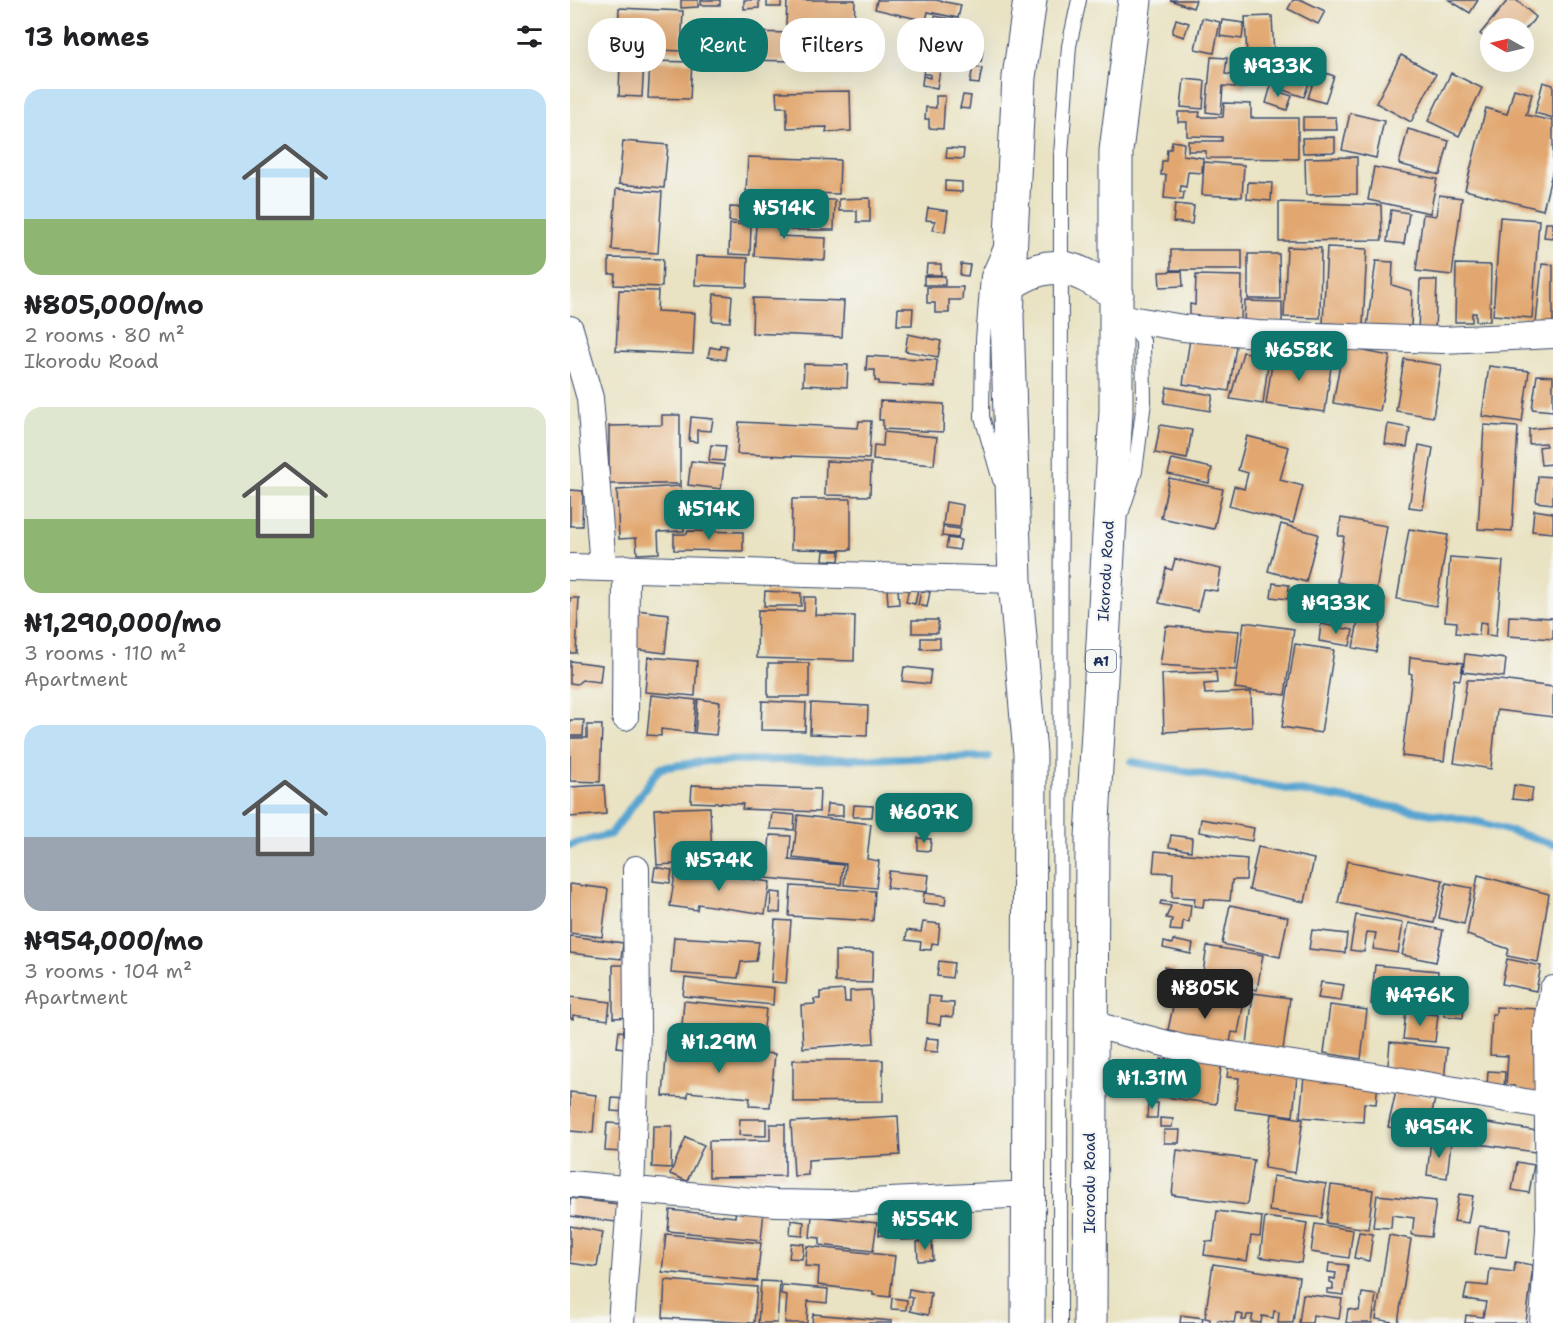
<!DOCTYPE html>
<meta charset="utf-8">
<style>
:root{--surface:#fff;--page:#f2f2f2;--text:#202124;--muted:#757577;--accent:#0f766e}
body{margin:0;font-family:"Shantell Sans",sans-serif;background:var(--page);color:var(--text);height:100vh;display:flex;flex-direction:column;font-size:22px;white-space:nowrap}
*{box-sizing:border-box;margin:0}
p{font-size:20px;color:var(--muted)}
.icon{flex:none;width:33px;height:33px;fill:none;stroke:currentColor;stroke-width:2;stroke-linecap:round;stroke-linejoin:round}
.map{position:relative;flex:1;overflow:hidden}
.panel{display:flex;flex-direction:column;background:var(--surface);width:570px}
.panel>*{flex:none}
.hud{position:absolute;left:18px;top:18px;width:570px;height:54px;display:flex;gap:12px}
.needle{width:39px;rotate:278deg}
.fabs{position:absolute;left:910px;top:18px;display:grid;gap:12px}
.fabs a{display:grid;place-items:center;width:54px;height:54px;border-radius:50%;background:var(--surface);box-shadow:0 6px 24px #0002;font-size:30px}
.price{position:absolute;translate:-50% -51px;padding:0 14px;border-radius:12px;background:var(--accent);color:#fff;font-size:20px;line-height:39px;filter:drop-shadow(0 2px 3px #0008)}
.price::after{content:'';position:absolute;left:50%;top:36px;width:18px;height:14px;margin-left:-9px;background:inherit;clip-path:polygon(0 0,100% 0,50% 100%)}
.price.on{background:#222;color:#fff}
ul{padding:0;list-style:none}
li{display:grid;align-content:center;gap:12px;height:318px;padding:0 24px}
li span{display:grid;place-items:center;height:186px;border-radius:18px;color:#555}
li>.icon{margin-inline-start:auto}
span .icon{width:108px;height:108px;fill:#fffc;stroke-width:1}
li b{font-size:26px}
h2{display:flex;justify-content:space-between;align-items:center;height:72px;padding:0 24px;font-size:26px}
.pill{padding:0 21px;border-radius:24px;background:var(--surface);box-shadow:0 6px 24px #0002;font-size:21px;line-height:54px}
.pill.on{background:var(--accent);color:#fff}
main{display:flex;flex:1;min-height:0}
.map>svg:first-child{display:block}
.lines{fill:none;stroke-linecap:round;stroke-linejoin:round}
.stream{stroke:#59a4d1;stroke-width:8}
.building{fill:#e2a76f}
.lane-casing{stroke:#3a4a6d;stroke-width:16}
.street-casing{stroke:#3a4a6d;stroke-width:28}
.highway-casing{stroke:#3a4a6d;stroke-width:35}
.lane{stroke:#fff;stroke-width:14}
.street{stroke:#fff;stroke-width:26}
.highway{stroke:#fff;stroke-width:33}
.labels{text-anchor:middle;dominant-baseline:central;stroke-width:4.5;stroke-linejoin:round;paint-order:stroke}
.shield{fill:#f6f6f2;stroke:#5d6b8a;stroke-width:1.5}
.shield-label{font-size:14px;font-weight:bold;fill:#1b2f5e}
.street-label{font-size:15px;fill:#1b2f5e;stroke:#f6f6f2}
</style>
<main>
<section class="panel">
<h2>13 homes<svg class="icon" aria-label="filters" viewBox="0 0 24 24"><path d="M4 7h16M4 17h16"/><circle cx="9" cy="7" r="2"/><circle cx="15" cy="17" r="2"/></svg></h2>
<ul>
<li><span style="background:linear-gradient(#bfe0f5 70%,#8fb573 0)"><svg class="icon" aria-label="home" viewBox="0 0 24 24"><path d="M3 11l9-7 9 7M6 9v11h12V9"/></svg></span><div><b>₦805,000/mo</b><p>2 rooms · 80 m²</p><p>Ikorodu Road</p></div></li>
<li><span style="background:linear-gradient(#dfe7d0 60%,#8fb573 0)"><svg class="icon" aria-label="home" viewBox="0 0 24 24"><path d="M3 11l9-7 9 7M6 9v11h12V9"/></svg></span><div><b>₦1,290,000/mo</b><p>3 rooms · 110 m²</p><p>Apartment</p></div></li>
<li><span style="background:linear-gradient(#bfe0f5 60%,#9aa5b1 0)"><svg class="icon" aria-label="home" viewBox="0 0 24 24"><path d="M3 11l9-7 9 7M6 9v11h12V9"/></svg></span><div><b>₦954,000/mo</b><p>3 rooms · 104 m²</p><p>Apartment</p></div></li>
</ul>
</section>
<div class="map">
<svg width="983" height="1323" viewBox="0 0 983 1323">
<rect width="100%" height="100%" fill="#f6f6f2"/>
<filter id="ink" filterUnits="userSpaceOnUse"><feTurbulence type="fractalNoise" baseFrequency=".0167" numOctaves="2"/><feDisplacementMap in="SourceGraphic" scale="12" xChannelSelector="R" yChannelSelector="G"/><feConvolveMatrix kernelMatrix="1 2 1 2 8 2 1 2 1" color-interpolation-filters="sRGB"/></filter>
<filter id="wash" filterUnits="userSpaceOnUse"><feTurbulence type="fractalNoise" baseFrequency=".008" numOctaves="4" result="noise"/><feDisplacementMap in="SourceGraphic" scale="24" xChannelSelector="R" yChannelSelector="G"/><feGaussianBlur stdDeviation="1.35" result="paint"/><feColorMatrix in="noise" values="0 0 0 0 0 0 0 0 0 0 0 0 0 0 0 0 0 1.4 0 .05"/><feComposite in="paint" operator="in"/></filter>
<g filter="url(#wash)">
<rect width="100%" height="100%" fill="#e9e3c3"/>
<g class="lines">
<!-- stream -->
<path class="stream" d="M562,762L909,822L983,844
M0,845L41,834L90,768L137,761L418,757"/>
</g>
<g id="blocks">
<!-- building -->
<path class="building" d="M111,0H128V7L111,8Z
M131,0H150V5H131Z
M174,0H189V8L174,9Z
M197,0H211V7H197Z
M217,0H285L284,27L216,25Z
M307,0H365L391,5L388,18L358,12L356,21L305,9Z
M600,0H626L623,8Z
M723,0H732L755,11L748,24L718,9Z
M879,0H908L900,13Z
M938,0H946L966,17L954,31L921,28L919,41L910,34Z
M49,8L113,11L111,51L48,48Z
M365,16L385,20L382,31L362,29Z
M702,16L704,56L677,57L675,17Z
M632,18L650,22L644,53L625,49Z
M606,19L619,23L614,37L602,33Z
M652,20L674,23L672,39L650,36Z
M368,30L387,35L382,53L366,48L368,43L365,42Z
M176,32L280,34L279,62L175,60Z
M352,42L365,45L362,55L350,52Z
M406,49L413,50L411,62L403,61Z
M831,55L866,74L841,122L806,103Z
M641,57L657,58L655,74L676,76L675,88L653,86L651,114L636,112Z
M50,61L74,62L72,97L49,96Z
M80,61L122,62L120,99L78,98Z
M719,61L744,69L734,97L710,89Z
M403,66L412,68L409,84L400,83Z
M355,67L370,70L367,88L352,85L353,76L360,78V74H353Z
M747,70L764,76L755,103L738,98Z
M881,73L912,88L889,136L858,121Z
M614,79L635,81L633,109L611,107Z
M702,82L709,84L706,91L722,96L717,110L696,103Z
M973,82L983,85V118L965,113Z
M944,89L962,94L956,115L983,121V169L973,210L895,190L916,108L937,114Z
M280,91L281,131L256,132L257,127L217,128V107H207L206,92Z
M393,95L401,96L399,109L390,108Z
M366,96H375L373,129L359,128V119H355L356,107L366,108Z
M654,103L681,104V118H728V159L636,158V151H618V141H652V137L617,136V122H608V112H630L629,117H653Z
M780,113L814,121L806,158L772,150Z
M733,117H766L767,130H733Z
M838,129L879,141L870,175L829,164Z
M765,137V152L733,153L732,138Z
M53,141L98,145L94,188L49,184Z
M602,141L614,143L613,155L633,158L632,173L618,172L616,187L611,186L610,192H614L613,200L594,198L596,175H591L592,161H596L597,149H601Z
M377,148L394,149L393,159L376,158Z
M178,157L270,160L269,194L176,191Z
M787,157V194L736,195L735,158Z
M634,162L674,165L672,197L632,195Z
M804,167L867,179L860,213L798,200Z
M375,181L392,182V192L375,191Z
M678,182L702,183L701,201L677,199Z
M46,189L92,192L88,253L42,250Z
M869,195L892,198L882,275L846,271L853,214L866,216Z
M300,198V222H287V211H269V199Z
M220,200H265L264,230H220Z
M709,202L811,205L812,240L709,241Z
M605,204L624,206L622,224L603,222Z
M160,207L180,208L179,223L159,221Z
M358,208L378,211L375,232L363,230L365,221L356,220Z
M187,209L210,210L209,236L256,238L255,260L184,256Z
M821,210L839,213L834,244L817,242Z
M930,217L969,220L962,318L923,315Z
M976,223H983V238L974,237Z
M160,224L181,225L180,255L159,254Z
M717,247L751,248L750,318L714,317Z
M757,247L797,249L793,325L753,323Z
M601,250H672V270H601Z
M678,254H709L710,299H678Z
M126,256L178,258L177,287L125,285Z
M39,258L93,259L92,287L44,285L45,274H39Z
M806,261L823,262L822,285L842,291L841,331L797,327Z
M357,264H371V275H356Z
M391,264L400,265L398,276L390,275Z
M886,264L921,265L920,321H906V313H902V322H885Z
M972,264L983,265V325L966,323Z
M612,271L613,286L590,287L589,272Z
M626,275L672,276L671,323L620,322V304L625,305Z
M354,276H375V285H354Z
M850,280H867L865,332L848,333Z
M357,287H393L392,300H379V313H365V303H357Z
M49,290L88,291L87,311L125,313L123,354L46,351Z
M144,294L162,296L160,322L142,321Z
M183,298L274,301L272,337L182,333Z
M675,301L712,302V322L674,321Z
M328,308H343L342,325H327Z
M338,334L371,341L368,357L335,351Z
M620,339L666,346L659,391L613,384Z
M150,345L157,346L155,360L138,357L140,347L150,349Z
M773,347L820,356L810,411L763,403Z
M704,351L762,359L755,412L696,404Z
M673,352L699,356L693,404L660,399Z
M297,356L367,360L365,387L309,384V381H305V370H296Z
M834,359L871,365L863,417L826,411Z
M234,364L278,365L277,387L233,385Z
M919,366L959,371L952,422L912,416Z
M967,375L983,376V411L962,409Z
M597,387L643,395L640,411L594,403Z
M310,401L374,404L373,432L313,429V420H309Z
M92,415H110V484H39V426L92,425Z
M121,417L143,419L141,431L127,430V442L119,441Z
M289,421H301L299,459L167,454L169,422L288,428Z
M818,424L840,428L837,447L815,444Z
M590,425L622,430L617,459L585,453Z
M914,425L948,427L942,531L908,529Z
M983,427V464L971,465L969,447L976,446L975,443L959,444V429Z
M314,432L367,437L364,465L303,460L304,445L313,446Z
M677,436L719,447L710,480L733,486L723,523L659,506L664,486L674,489L678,473L668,470Z
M141,445L156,446L154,461L139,460Z
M849,445L863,448L853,509L839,507Z
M602,459L642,468L639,483L598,474Z
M121,461L154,465L151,489L118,485Z
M256,461L301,463L300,496L255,495Z
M968,476L983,477V504L966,502Z
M599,478L653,489L644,529L591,518Z
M111,486L114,531L88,532L89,553L67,554L66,538L49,539L47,490Z
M0,490L13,491L12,526H0Z
M137,496L138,526L117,527L115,497Z
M222,499H281V550L221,549Z
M376,502L393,505L390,527L373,525Z
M964,510L983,513V533L962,531Z
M771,518L817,526L806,592L780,588L781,585L767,582L774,536H768Z
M711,524L748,534L736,582L698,571Z
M373,527L390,529L388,538L372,536Z
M839,529L878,535L866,606L827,599Z
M118,531L173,532V551L104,550V534H117Z
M378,538L391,540L389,550L376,548Z
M254,551H270L269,561L253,560Z
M880,557L933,561L926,636L916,635L917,623L910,622L909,635L886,633L887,622L875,621Z
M605,559L651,569L647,591L633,589L628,611L589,603L596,568L602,570Z
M703,583L719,585L718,599L701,597Z
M339,587L348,589L345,604L336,602Z
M328,588L329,604L318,605L317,589Z
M195,591L231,593V606H194Z
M351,591L360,592L357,607L348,605Z
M793,594L815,598L806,652L783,648Z
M234,597H246L245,615L285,616L284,661L187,658L188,610L234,611Z
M0,598H9L6,653H0Z
M67,610L99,614L95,653L63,649Z
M939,616L983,618V639L938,636Z
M342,620H368V633H342Z
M674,622L724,629L715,695L665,688Z
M751,624L783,630L780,646L749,641Z
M596,626L669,631L665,670L590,665Z
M351,638H370V648L351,649Z
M725,644L764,650L751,733L712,727Z
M895,654L936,659L934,677L893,672Z
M78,657L127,661L125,696L75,692Z
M840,657L893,663L890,680L884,679L874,761L832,756L842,674L839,673Z
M0,661L32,665L30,682L12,680L7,684L0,683Z
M198,663H239V697H198Z
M334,667L361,670L359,684L332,681Z
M646,672L647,683L634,684L635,694L681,692L682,727L594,732L592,674Z
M897,680H930L983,687V717L927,710L921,769L884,763Z
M81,695L126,700L123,733L91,729V736L77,735Z
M128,699L150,702L146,735L125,733Z
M192,701L236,703L235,731L191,730Z
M241,703L298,706L297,736L240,734Z
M0,720H14L13,736H0Z
M17,725H32L30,782L0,781V738H17Z
M34,785L36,814L0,817V787Z
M122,785L250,789L249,812L172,809L173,804L121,802Z
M944,785L963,788L961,801L942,799Z
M257,804L273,805V816H256Z
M284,805L303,806L302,817H283Z
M140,807L142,862L87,865L84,809Z
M202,813L225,815L224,830L200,829Z
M228,815L301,824L297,859L309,861L306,888L274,885L276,864L223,858Z
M631,819L684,828L682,841L629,832Z
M200,835L221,836L219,860L273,865L271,885L196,878Z
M601,835L622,838L621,851L599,847Z
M348,838L361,839L360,851L348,850Z
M688,847L744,859L735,902L679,890Z
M585,851L677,859L676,880H662L660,901L634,899L633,907L624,906L625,898L602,897L603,873L583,872Z
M777,861L873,880L864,923L768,903Z
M85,867L102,870L100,883L83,881Z
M106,868L200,882L195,914L128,904L127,910L100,906Z
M319,871L359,875L357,892L317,888Z
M908,875L979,894L968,962L937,956L939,949L897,935Z
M876,883L902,888L894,924L869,918Z
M0,884L38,889L32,937L0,933Z
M221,886L305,891L303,921L219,916Z
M201,892L211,893L210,913L200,912Z
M354,893L376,896L375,905L353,903Z
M591,901L621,905L619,922L613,921L612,931L600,930L602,919L596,918L601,906L590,904Z
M660,905L718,917L710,957L652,944Z
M786,915L833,923L828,953L803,949L806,933L797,932L794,952L780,950Z
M205,920L221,921L216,983L201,982Z
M353,922L370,924L368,944L362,943L361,950L350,949L351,942L336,940L337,930L351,932Z
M839,923L873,930L866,962L832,955Z
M742,930L777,934L775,953L739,949Z
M0,936L53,943L51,959L0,953Z
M104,937L189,942L186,961L171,962L168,978L101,973Z
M603,940L623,944L621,954L593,948L594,942L602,944Z
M637,946L693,955L687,990L632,980Z
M265,951L303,952L302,983L265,982Z
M937,959L971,966L966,991L932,984Z
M369,961L384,963L382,978L367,976Z
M43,965H62V1017L43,1018Z
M805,965L868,971L865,1011L801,1004Z
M595,967L606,970L605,977L593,975Z
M115,978L204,988L203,1005L113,996Z
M751,982L774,985L771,1001L748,998Z
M274,990L275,1002H280V991L301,990L304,1043L233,1048L231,1005L245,1004L244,999H250V992Z
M683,993L720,998L713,1050L677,1045Z
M359,996L371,997L370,1002L384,1003L383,1017L371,1016L370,1025L357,1023Z
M876,996L895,998L893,1018L874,1016Z
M0,997L40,1002L38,1020L3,1015V1019L0,1018Z
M615,997L673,1007L668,1033L662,1032L660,1043L622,1036L621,1044L606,1042L608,1032L598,1030L604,1002L614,1004Z
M114,1001L196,1009L192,1046L111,1037Z
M760,1005L797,1010L791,1059L754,1053Z
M926,1007L970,1009L966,1098L944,1097V1086H936L938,1056L920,1055L922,1014H926Z
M836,1012L868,1015L865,1042L833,1039Z
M49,1031L63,1033L61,1049L47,1047Z
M356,1038L369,1039L368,1052L354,1051Z
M820,1042L877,1048L874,1083L817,1077Z
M97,1045L205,1054L200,1107L179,1106L180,1098L118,1092V1097L93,1096Z
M597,1052L652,1060L646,1104L580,1095L583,1074L585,1070H590L591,1059L596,1060Z
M223,1060H313V1101L223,1102Z
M659,1062L690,1066V1072L727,1076L723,1116L665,1109L669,1078L657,1077Z
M918,1071L935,1072L934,1087L917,1086Z
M734,1076L808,1082L806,1104L794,1103L793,1122L730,1117Z
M826,1091L865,1099L857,1135L818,1127Z
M0,1092L26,1095L23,1133L0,1131Z
M42,1098L56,1099L55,1112L41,1111Z
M578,1103H588L587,1118H577Z
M702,1114L733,1119L725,1173L694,1168Z
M328,1116L330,1155L238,1160V1175L224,1176L221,1122Z
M590,1118L603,1119L602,1127H590Z
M170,1119H196V1136L169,1135Z
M865,1119L881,1121L880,1135L863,1134Z
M912,1122L968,1131L965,1152L909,1144Z
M37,1123L55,1124L53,1152L35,1151Z
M200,1124H215V1176L139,1177V1141L200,1140Z
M83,1126H102L101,1168L82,1167Z
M594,1130H610L609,1143H594Z
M116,1137L134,1145L117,1181L100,1174Z
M861,1140L881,1142L877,1178L857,1175Z
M607,1150L684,1160L677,1205L602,1195Z
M947,1162L964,1165L959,1193L942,1190Z
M703,1176L756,1184L752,1218L699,1211Z
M761,1185L803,1190L798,1229L756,1223Z
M889,1194L903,1196L898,1223L884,1221Z
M807,1195L866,1201L861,1237L842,1235L844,1218L822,1215L821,1228L803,1227Z
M0,1198L48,1204L46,1222L0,1216Z
M166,1208L194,1211L191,1240L98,1231L100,1210L165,1217Z
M647,1211L692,1217L690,1237L681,1236L677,1261L634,1255L636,1241L643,1242Z
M242,1216L307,1223L303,1251L250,1245V1238L240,1237Z
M695,1217L737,1223L731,1263L690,1257Z
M363,1218V1239L331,1240L330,1220Z
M221,1220L234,1222L233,1236L220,1235Z
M310,1221L321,1222L320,1236L309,1235Z
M745,1224L783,1230L779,1258L741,1252Z
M0,1226L33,1232L27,1267L0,1263Z
M909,1226L940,1230L936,1257L905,1254Z
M789,1232L803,1234L799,1261L784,1258Z
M96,1234L191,1243L187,1281L92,1272Z
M819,1235L841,1239L828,1323L806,1319Z
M362,1241L363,1260L348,1261L347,1242Z
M221,1243L234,1244L232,1259L219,1258Z
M237,1246L325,1256L320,1297L303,1295V1292L248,1285L249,1267L235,1266Z
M945,1262L963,1265L956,1323H895L896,1315L913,1317L916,1302L894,1299L897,1284L918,1286L920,1269L944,1272Z
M759,1263L778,1265L774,1295L757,1293V1289H763V1283L760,1282V1278L765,1279L766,1273L758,1272Z
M643,1264L729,1277L723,1323H708L709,1312L704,1311L703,1318L692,1316L691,1323L681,1322L683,1315H677L676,1320H672L673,1315L666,1313L664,1323L648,1320L647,1323H640V1319L635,1318Z
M95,1280L187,1287L184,1323L93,1318Z
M191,1281L210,1282L207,1323H188Z
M212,1285L258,1289L257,1303L238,1301L237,1323H215L217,1295L211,1294Z
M339,1289L361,1293L358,1315L340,1311L343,1298L338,1297Z
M792,1293L806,1295L802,1323H776L778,1309L789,1311Z
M733,1294L772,1299L769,1319L743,1315L742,1323H729Z
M322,1298L337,1300L336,1310L321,1309Z
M243,1314L322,1321V1323H242Z
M611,1315L633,1318L632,1323H610Z"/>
</g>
</g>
<g filter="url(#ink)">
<use href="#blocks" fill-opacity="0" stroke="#3a4a6d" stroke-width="1.5"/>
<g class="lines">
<!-- lane casing -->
<g class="lane-casing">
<path id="lane" d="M430,480L412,417L413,340L418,276L431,247
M552,511L565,471L574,402L573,341L559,317
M490,1323L491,155L499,46L509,0"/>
</g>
<!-- street casing -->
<g class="street-casing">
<path id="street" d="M560,319L613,328L688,334L872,340L983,335
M0,329L20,398L33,568
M0,567L445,580
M55,717L56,568
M521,1024L613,1048L798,1075L978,1106
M0,1184L206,1203L260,1204L461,1194
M51,1323L61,1190L67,1032L66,869
M973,1323L979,1229L977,1030L983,989"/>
</g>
<!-- highway casing -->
<g class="highway-casing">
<path id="highway" d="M438,285C484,255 504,267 547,294
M458,1323L460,754L445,580L437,316L449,77L460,0
M520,1323L522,838L546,411V151L565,0"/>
</g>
<!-- lane -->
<use href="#lane" class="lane"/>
<!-- street -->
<use href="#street" class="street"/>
<!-- highway -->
<use href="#highway" class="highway"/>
</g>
</g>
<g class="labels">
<!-- shield labels -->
<rect class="shield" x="516" y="650" width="30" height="22" rx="4.5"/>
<g class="shield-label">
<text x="531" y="661">A1</text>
</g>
<!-- street labels -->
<g class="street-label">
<text transform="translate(536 571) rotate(-87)">Ikorodu Road</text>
<text transform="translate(520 1183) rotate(-90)">Ikorodu Road</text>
</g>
</g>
</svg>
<div class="fabs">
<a><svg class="needle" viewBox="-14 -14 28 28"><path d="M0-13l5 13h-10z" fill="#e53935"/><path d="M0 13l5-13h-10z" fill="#757577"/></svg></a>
</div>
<b class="price" style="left:708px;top:98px">₦933K</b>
<b class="price" style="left:214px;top:240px">₦514K</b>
<b class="price" style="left:729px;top:382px">₦658K</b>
<b class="price" style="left:139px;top:541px">₦514K</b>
<b class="price" style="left:766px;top:635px">₦933K</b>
<b class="price" style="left:354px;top:844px">₦607K</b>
<b class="price" style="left:149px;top:892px">₦574K</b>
<b class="price on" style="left:635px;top:1020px">₦805K</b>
<b class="price" style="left:850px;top:1027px">₦476K</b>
<b class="price" style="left:149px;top:1074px">₦1.29M</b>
<b class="price" style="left:582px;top:1110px">₦1.31M</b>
<b class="price" style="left:869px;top:1159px">₦954K</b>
<b class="price" style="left:355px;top:1251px">₦554K</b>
<div class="hud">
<a class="pill">Buy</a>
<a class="pill on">Rent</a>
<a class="pill">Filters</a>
<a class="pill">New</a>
</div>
</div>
</main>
